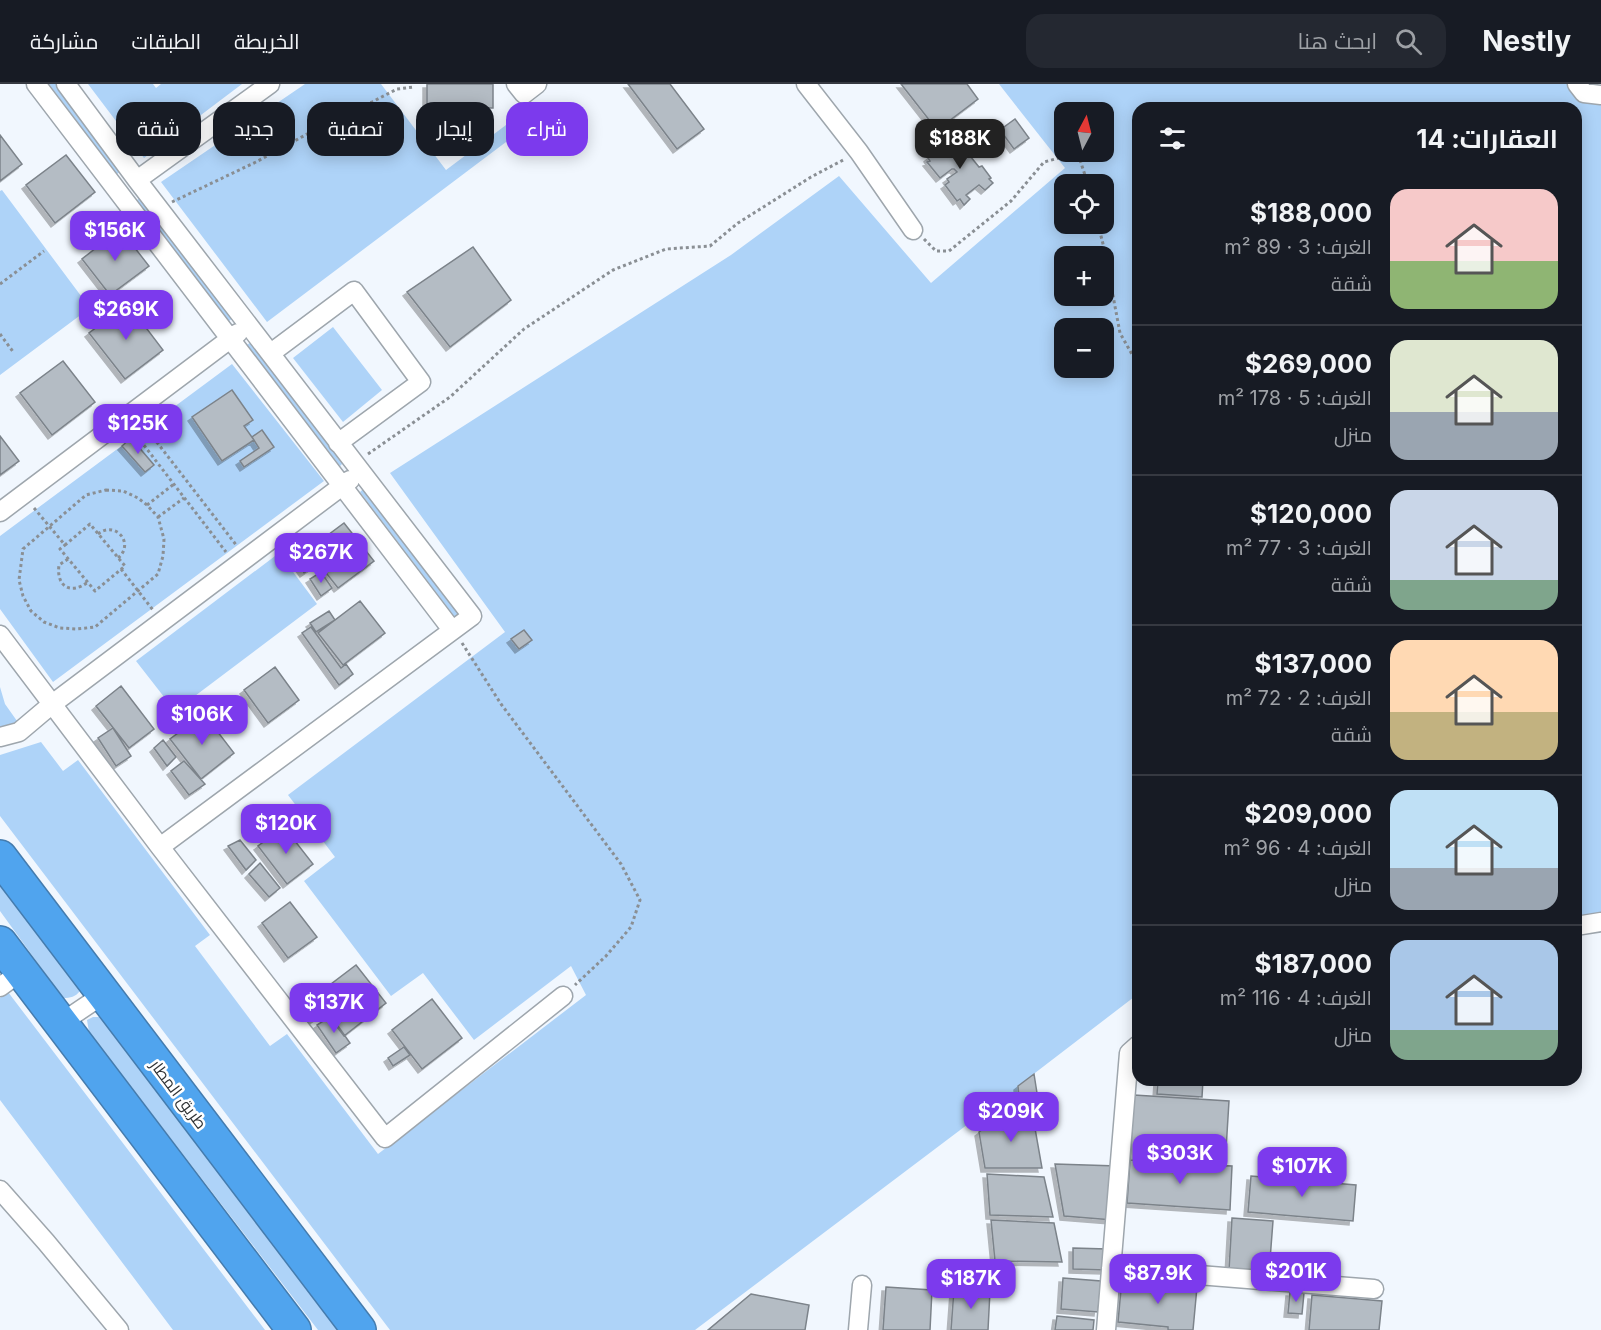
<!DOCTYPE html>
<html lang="ar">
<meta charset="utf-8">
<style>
:root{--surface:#171b24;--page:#242831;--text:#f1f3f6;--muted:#9ea1a6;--line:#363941;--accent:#7c3aed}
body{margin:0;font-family:Inter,Cairo,sans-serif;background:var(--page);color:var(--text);direction:rtl;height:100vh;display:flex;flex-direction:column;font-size:22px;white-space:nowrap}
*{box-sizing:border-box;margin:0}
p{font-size:20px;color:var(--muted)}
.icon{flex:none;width:33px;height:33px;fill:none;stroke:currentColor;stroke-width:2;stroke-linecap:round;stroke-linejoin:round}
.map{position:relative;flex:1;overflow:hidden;direction:ltr}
.details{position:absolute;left:1132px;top:18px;width:450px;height:984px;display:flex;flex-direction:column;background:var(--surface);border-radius:18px;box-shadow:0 3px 15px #0003;direction:rtl}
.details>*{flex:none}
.banner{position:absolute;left:18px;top:18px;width:570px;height:54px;direction:rtl;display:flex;gap:12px}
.needle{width:39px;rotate:7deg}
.buttons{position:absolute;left:1054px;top:18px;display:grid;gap:12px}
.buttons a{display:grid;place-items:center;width:60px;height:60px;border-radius:12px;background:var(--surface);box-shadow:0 3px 15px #0003;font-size:30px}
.price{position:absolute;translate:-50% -51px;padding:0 14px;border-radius:12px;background:var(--accent);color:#fff;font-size:20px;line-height:39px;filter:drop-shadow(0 2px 3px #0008)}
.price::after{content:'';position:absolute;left:50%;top:36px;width:18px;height:14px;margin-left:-9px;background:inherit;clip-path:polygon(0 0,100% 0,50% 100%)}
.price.selected{background:#222;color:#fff}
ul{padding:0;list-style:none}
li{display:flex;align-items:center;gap:18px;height:150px;padding:0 24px}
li+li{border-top:2px solid var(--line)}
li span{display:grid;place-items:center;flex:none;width:168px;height:120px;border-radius:18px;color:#555}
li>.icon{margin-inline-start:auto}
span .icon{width:72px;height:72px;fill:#fffc;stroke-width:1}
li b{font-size:26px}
h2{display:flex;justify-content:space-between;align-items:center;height:72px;padding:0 24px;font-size:26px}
.chip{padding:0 21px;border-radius:18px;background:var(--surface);box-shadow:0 3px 15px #0003;font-size:21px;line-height:54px}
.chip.selected{background:var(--accent);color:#fff}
header{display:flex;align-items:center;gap:36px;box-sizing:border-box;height:84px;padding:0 30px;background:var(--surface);border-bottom:2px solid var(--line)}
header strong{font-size:28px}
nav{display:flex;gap:33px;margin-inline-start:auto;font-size:21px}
.search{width:420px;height:54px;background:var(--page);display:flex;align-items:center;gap:15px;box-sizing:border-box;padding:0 21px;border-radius:18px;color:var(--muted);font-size:22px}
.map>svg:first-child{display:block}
.green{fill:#aed3f8;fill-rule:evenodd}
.building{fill:#b4bcc4;stroke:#7c838a;stroke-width:1.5;filter:url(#shadow)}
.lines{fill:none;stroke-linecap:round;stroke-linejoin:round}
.street-casing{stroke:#9ea6ad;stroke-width:21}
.highway-casing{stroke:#457cae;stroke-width:36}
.path{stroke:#8a8f94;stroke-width:3;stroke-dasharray:3 3;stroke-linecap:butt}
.street{stroke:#fff;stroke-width:18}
.highway{stroke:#50a4ee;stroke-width:33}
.labels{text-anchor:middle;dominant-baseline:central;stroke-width:5;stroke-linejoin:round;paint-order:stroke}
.street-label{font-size:16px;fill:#303336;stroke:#fff}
</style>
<header>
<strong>Nestly</strong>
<div class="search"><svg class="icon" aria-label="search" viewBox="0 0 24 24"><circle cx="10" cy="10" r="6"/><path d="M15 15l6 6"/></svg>ابحث هنا</div>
<nav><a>الخريطة</a><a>الطبقات</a><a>مشاركة</a></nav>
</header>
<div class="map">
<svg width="1601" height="1246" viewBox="0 0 1601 1246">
<defs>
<filter id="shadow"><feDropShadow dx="-4" dy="4" stdDeviation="0" flood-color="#0004"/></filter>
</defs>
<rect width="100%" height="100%" fill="#f1f7fe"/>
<!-- green -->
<path class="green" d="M49,0H56L121,87L117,90Z
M88,0H153L156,4L161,0H242L144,74Z
M305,0H381L446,86L526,26L534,37L267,238L161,98Z
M999,0H1571L1601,16V832L1577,836L1576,24H1138V910L1018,1002L1020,1025L992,1022L695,1246H390L0,732V671L41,658L63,687L78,676L210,851L195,862L270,962L287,950L378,1070L586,911L571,882L474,956L423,889L391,912L304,797L335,773L288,711L505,548L390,389L731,171L839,92L931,199L1065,84ZM1065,28H1104V68H1065ZM1065,100H1104V140H1065ZM1065,172H1104V212H1065ZM1065,244H1104V284H1065Z
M2,106L90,224L0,291V107Z
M141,113L233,234L229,237L137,116Z
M333,243L382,306L343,338L293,274Z
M251,258L343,379L340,382L247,261Z
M232,280L324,397L53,598L0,525V452Z
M363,405L461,533L457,536L360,408Z
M279,469L317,520L175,627L136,577Z
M0,603L5,620L22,644L0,648Z
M0,797L78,899L80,907C75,913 71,914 63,914L0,827Z
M8,908L265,1246H173L0,1016V914Z
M93,933H102L341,1246H318L89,948L87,936Z"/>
<!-- building -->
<path class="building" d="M427,0H493V24H483V54L436,53V26L427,25Z
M628,0H670L704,45L677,65Z
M901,0H967L978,15L937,46Z
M1015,35L1029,54L1014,65L1000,46Z
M0,51L22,80L0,97Z
M957,51L969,65L966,67L979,83L982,82L991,94L989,95L993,99L985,106L979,101L966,111L970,115L964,121L960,115L957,117L945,101L949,98L947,95L957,88L954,85H952L940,94L927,78L930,77L928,74L934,69L938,71L951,62L948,57Z
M66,71L95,108L55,139L26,101Z
M120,145L149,182L110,211L82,175Z
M473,163L511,216L450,263L407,208Z
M128,220L163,266L125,295L89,249Z
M63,277L95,318L52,351L20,309Z
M232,306L253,336L244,342L254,356L222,377L192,333Z
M262,346L274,363L244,383L240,377L259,364L252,353Z
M0,352L19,377L0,391Z
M131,354L154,381L145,388L122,362Z
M344,439L374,477L338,504L308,466Z
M303,460L317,480L304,489L290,469Z
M321,488L332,504L321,512L310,495Z
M360,517L385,549L343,581L318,549Z
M329,527L335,536L316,548L310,539Z
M311,543L341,584L346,580L353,590L339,601L302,549Z
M524,546L532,556L519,565L511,555Z
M275,583L299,616L268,639L244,606Z
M121,602L154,645L129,664L96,622Z
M204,630L234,669L201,695L170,655Z
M113,644L131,672L116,682L98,654Z
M163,656L176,673L167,682L154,664Z
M184,677L205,700L189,711L171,687Z
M284,743L313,780L287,800L258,762Z
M240,756L256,776L246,786L228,762Z
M260,779L280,804L269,813L249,790Z
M290,818L317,853L288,874L262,839Z
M356,881L386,919L344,952L314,913Z
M310,908L325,928L312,937L298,917Z
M432,915L462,954L422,985L392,946Z
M331,932L350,959L336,969L317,941Z
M404,963L410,971L393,982L388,974Z
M1034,990L1040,1028L1020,1025L1018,1002Z
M1158,996H1203L1202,1013L1157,1010Z
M1134,1011L1229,1017L1225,1082L1130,1076Z
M1004,1030L1033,1033L1042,1084H985L979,1048Z
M1130,1076L1232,1082L1230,1126L1127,1119Z
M1055,1080L1117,1082L1113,1136L1064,1132Z
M987,1090L1044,1093L1053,1133L990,1131Z
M1251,1092L1356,1101L1353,1137L1248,1128Z
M1232,1134L1273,1137L1269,1189L1229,1186Z
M991,1136L1054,1139L1062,1178L995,1177Z
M1073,1164L1107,1165L1106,1186L1073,1185Z
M1063,1194L1101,1197L1098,1228L1061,1225Z
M1122,1195L1197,1203L1193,1246H1168V1243L1118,1238Z
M976,1196L991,1197L990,1206H976Z
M886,1203L932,1206L930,1246H883Z
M954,1205L990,1207L988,1246H951Z
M1290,1208L1304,1209L1302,1230L1288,1229Z
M751,1210L809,1221L805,1246H708Z
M1312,1211L1382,1217L1379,1246H1309Z
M1057,1232L1094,1236L1093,1246H1055Z"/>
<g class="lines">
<!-- street casing -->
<g class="street-casing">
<path id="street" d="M36,0L452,546
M66,0L137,96L472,532L160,763
M516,0L524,10L537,0
M806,0L859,68L913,146
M1577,0L1584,9L1601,11
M137,96L270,0
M271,269L354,207L421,298L338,359
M0,428L238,249
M0,551L160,763L385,1054L563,912
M0,653L19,648L51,621L350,396
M1576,842L1601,838
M0,903L22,887
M61,939L104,910
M0,1106L46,1158L119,1246
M1111,1184L1374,1205
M858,1246L862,1201
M1106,1246L1129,969L1138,961"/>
</g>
<!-- highway casing -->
<g class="highway-casing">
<path id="highway" d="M0,773L359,1246
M0,859L294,1246"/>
</g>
<!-- path -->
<path class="path" d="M172,118L256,78L331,37L372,18L397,5L414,3
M1098,140L1104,164L1120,249L1138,281
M924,155L936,167H949L1011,117L1044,78L1067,72L1080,76L1088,100
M0,200L44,167
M0,250L14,269
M142,339L237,462
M133,347L226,468
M368,370L450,313L524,245L613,186L666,165L710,162L738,139L811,93L845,75
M106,406L123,407L138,414L147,421L158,433L164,455L163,472L158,490L95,543L77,545L60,544L44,538L31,527L23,512L19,496L23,465L86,411Z
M147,421L174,400
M34,424L65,461L90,440L125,482L95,507L60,465L65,461
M158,433L184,414
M98,450C116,436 135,460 118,474
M68,475L59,481C56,503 71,511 88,498
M121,485L153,526
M462,559L501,620L621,780L640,816L631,843L606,872L575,901"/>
<!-- street -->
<use href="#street" class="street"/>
<!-- highway -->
<use href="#highway" class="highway"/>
</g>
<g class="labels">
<!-- street labels -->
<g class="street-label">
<text transform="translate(179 1010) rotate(53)">طريق المطار</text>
</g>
</g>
</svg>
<div class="buttons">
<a><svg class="needle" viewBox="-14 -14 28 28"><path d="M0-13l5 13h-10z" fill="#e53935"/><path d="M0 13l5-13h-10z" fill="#9ea1a6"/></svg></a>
<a><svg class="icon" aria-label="locate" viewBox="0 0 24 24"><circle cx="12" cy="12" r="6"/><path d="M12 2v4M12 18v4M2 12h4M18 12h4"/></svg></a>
<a>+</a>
<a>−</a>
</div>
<b class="price selected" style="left:960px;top:86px">$188K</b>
<b class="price" style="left:115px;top:178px">$156K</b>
<b class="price" style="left:126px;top:257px">$269K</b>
<b class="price" style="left:138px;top:371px">$125K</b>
<b class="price" style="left:321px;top:500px">$267K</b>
<b class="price" style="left:202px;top:662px">$106K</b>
<b class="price" style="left:286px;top:771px">$120K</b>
<b class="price" style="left:334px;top:950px">$137K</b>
<b class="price" style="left:1011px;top:1059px">$209K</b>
<b class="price" style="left:1180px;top:1101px">$303K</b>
<b class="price" style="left:1302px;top:1114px">$107K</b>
<b class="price" style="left:1296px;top:1219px">$201K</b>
<b class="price" style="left:1158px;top:1221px">$87.9K</b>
<b class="price" style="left:971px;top:1226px">$187K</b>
<div class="banner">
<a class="chip selected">شراء</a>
<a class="chip">إيجار</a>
<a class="chip">تصفية</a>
<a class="chip">جديد</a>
<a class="chip">شقة</a>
</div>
<section class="details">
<h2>العقارات: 14<svg class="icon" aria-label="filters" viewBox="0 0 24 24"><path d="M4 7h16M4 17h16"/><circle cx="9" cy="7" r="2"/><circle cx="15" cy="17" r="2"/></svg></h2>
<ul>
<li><span style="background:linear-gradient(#f6c9c9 60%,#8fb573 0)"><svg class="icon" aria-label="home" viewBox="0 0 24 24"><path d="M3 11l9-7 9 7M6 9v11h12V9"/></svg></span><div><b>$188,000</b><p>الغرف: 3 · 89 m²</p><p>شقة</p></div></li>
<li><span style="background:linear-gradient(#dfe7d0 60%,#9aa5b1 0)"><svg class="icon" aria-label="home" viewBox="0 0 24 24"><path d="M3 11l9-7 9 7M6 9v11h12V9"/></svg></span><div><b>$269,000</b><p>الغرف: 5 · 178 m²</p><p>منزل</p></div></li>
<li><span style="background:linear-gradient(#c9d6e8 75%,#7fa58c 0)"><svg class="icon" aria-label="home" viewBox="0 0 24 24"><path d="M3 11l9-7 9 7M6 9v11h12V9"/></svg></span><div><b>$120,000</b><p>الغرف: 3 · 77 m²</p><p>شقة</p></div></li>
<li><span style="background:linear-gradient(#ffd9b3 60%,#c2b280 0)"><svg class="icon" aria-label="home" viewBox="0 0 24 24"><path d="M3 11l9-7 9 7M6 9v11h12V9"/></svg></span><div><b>$137,000</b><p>الغرف: 2 · 72 m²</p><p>شقة</p></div></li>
<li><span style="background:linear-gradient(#bfe0f5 65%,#9aa5b1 0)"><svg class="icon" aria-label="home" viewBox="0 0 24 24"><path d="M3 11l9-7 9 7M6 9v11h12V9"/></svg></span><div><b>$209,000</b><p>الغرف: 4 · 96 m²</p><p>منزل</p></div></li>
<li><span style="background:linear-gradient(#a9c7e8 75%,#7fa58c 0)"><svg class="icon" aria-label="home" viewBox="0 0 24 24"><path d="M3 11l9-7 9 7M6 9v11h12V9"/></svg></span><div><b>$187,000</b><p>الغرف: 4 · 116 m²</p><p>منزل</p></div></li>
</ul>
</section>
</div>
